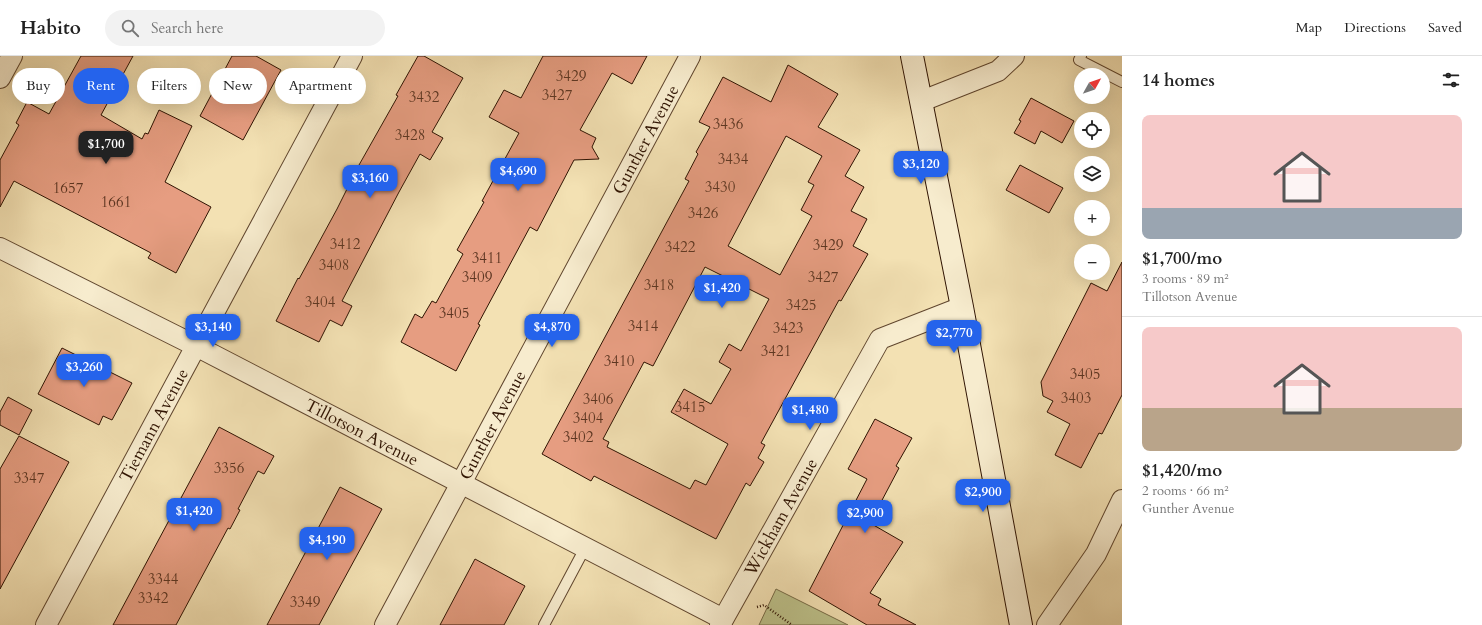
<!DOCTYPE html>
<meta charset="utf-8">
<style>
:root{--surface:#fff;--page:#f2f2f2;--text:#222;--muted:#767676;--line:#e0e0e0;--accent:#2563eb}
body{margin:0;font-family:Cardo,serif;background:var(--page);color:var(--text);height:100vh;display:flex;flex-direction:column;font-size:15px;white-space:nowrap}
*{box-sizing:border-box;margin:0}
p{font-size:13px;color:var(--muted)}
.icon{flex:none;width:22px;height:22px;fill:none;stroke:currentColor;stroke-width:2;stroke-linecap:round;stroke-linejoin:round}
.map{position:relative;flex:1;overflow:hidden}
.sheet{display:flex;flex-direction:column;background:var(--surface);width:360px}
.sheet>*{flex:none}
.top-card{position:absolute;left:12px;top:12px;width:380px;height:36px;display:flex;gap:8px}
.needle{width:26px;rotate:50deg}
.tools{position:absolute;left:1074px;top:12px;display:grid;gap:8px}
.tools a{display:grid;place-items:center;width:36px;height:36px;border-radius:50%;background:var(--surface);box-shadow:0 4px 16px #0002;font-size:20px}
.price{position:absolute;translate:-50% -34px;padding:0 9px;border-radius:8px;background:var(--accent);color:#fff;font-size:13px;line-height:26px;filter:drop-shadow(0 1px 2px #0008)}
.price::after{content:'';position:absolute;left:50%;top:24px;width:12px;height:9px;margin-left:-6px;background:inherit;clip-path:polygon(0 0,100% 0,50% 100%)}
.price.selected{background:#222;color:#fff}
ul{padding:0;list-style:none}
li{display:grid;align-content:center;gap:8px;height:212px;padding:0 20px}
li+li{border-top:1px solid var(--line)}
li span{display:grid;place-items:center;height:124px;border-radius:8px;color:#555}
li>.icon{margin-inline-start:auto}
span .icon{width:72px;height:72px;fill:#fffc;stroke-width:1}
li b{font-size:17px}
h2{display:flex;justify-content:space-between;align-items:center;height:48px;padding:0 20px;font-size:17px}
.tag{padding:0 14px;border-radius:18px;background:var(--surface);box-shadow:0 4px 16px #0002;font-size:14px;line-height:36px}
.tag.selected{background:var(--accent);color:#fff}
header{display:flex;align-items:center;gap:24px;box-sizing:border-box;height:56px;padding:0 20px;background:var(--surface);border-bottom:1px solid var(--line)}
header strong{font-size:19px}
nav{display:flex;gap:22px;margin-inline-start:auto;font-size:14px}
.search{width:280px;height:36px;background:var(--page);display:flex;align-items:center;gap:10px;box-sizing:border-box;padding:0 14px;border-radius:22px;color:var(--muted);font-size:15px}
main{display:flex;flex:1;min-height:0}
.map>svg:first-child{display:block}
.green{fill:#bdc28b;stroke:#766a46}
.building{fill:#e69d81;stroke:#2f1302;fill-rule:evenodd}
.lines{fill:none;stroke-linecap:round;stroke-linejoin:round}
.lane-casing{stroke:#60462e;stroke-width:12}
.street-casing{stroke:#60462e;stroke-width:22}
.secondary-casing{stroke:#2f1302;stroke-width:24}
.path{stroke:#2f1302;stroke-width:2.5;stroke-dasharray:1 2;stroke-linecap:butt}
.lane{stroke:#f7ecce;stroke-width:10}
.street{stroke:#f7ecce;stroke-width:20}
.secondary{stroke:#f7ecce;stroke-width:22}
.labels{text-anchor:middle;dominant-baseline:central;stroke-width:3.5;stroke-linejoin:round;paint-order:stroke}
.number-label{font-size:15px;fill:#5d3622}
.street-label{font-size:17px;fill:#2f1302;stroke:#f7ecce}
</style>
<header>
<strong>Habito</strong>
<div class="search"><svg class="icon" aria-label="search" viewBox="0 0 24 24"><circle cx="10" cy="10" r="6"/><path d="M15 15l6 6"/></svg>Search here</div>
<nav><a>Map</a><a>Directions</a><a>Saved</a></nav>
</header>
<main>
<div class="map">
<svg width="1122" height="569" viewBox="0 0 1122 569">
<rect width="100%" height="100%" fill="#f3e1b3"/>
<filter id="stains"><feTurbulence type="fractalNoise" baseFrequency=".005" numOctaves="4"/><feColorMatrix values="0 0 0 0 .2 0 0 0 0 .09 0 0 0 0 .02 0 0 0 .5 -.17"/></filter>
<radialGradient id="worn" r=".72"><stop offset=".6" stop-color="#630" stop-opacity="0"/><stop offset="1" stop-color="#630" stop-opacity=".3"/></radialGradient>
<!-- green -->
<path class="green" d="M776,533L848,569H759Z"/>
<!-- building -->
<path class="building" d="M81,0H133L101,59L142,83L145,77L148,78L159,54L192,70L165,126L211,151L176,217L148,202L151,197L14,125L0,151V104L19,69L16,67L27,46L49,58Z
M232,0H256L281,14L243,84L200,60Z
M418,0H424L463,22L432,76L443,82L430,104L420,98L399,136L342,245L352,250L342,270L330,264L319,286L276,265L298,222L299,223L337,153L359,109L398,40L396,39Z
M543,0H647L632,28L612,17L580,74L596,82L592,91L599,103L574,104L537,175L530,171L478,268L480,269L456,315L401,286L415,258L422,262L432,245L436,247L463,198L457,194L484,146L482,145L519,77L489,61L504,34L521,42Z
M788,9L838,38L818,71L860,94L845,120L864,131L851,155L867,163L853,190L868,198L841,245L839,244L761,387L765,389L758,402L764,406L750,430L746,427L716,483L594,420L591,425L542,398L689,125L685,123L698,98L696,96L710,71L699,66L723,21L771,46ZM786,80L822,100L808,126L814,129L801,154L812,160L780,219L728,190ZM705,211L769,243L741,295L729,288L719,306L731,313L711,348L684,333L671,356L728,388L706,429L695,424L690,433L607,391L609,386L603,383L644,306L653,310Z
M1031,42L1074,65L1062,87L1041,75L1035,88L1014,77L1021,65L1019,64Z
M1020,109L1063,132L1049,157L1006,134Z
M1122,206V339L1102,378L1099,377L1081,412L1055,399L1070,368L1047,356L1053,345L1043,340L1041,326L1091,227L1107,235Z
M62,292L132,327L112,364L103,360L99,369L38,338Z
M8,341L32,354L19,379L0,369V356Z
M875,363L912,382L896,410L899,412L870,467L903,486L870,537L881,543L878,549L916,569H867L809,535L867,423L848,413Z
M219,371L274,400L264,418L258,415L238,453L240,454L230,473L228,472L176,569H113Z
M19,380L69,406L0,533V413Z
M340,431L382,453L368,479L319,569H267Z
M475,503L525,530L504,569H440Z"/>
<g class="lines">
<!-- lane casing -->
<g class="lane-casing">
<path id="lane" d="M1081,0L1079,4L1122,26
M544,569L585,492"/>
</g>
<!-- street casing -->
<g class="street-casing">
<g id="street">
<path d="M0,22L12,0"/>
<path d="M922,45L998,15L1014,0"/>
<path id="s1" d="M0,192L196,290L723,563"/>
<path id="s2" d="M46,569L352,0"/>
<path id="s3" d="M385,569L690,0"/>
<path id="s4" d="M720,569L880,283L962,251"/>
<path d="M1047,569L1096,498L1122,444"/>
</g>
</g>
<!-- secondary casing -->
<g class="secondary-casing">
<path id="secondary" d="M912,0L962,251L1021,569"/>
</g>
<!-- path -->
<path class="path" d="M757,551L764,549L792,569"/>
<!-- lane -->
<use href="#lane" class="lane"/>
<!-- street -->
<use href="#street" class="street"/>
<!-- secondary -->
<use href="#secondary" class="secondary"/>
</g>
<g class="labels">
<!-- number labels -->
<g class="number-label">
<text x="571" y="20">3429</text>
<text x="557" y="39">3427</text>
<text x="424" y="41">3432</text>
<text x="728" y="68">3436</text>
<text x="410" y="79">3428</text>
<text x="733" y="103">3434</text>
<text x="720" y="131">3430</text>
<text x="68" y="132">1657</text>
<text x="116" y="146">1661</text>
<text x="703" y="157">3426</text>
<text x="345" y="188">3412</text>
<text x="828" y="189">3429</text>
<text x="680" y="191">3422</text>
<text x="487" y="202">3411</text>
<text x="334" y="209">3408</text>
<text x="477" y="221">3409</text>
<text x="823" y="221">3427</text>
<text x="659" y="229">3418</text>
<text x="320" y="246">3404</text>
<text x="801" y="249">3425</text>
<text x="454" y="257">3405</text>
<text x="643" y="270">3414</text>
<text x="788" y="272">3423</text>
<text x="776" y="295">3421</text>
<text x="619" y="305">3410</text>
<text x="1085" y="318">3405</text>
<text x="1076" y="342">3403</text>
<text x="598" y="343">3406</text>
<text x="690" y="351">3415</text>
<text x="588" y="362">3404</text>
<text x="578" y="381">3402</text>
<text x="229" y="412">3356</text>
<text x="29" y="422">3347</text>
<text x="163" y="523">3344</text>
<text x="153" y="542">3342</text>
<text x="305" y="546">3349</text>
</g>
<!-- street labels -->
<g class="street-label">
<text stroke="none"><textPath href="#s3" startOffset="551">Gunther Avenue</textPath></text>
<text stroke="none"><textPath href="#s2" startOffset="227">Tiemann Avenue</textPath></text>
<text stroke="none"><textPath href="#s3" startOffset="227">Gunther Avenue</textPath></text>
<text stroke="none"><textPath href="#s1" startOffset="406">Tillotson Avenue</textPath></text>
<text stroke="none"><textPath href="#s4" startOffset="124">Wickham Avenue</textPath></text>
</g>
</g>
<rect width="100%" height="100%" filter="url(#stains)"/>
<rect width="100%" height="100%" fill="url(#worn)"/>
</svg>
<div class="tools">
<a><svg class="needle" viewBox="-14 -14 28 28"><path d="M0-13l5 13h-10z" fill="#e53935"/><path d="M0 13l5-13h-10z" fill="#767676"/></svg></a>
<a><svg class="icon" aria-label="locate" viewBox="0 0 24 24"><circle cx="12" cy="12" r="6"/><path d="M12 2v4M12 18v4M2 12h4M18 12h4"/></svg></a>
<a><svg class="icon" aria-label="layers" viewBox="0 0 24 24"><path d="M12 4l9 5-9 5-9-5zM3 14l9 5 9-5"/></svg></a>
<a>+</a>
<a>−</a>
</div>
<b class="price selected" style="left:106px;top:109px">$1,700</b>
<b class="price" style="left:921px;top:129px">$3,120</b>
<b class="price" style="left:518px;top:136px">$4,690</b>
<b class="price" style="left:370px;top:143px">$3,160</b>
<b class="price" style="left:722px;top:253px">$1,420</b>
<b class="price" style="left:213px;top:292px">$3,140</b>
<b class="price" style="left:552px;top:292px">$4,870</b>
<b class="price" style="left:954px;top:298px">$2,770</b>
<b class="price" style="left:84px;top:332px">$3,260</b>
<b class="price" style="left:810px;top:375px">$1,480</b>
<b class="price" style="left:983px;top:457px">$2,900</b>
<b class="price" style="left:194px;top:476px">$1,420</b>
<b class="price" style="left:865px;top:478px">$2,900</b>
<b class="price" style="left:327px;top:505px">$4,190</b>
<div class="top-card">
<a class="tag">Buy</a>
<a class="tag selected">Rent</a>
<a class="tag">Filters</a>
<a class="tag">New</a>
<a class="tag">Apartment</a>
</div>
</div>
<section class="sheet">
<h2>14 homes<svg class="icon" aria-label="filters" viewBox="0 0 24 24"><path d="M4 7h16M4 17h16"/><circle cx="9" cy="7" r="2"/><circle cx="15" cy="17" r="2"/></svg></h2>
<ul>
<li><span style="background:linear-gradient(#f6c9c9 75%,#9aa5b1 0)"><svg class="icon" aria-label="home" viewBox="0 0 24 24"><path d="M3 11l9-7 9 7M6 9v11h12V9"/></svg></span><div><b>$1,700/mo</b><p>3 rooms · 89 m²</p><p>Tillotson Avenue</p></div></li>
<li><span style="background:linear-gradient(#f6c9c9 65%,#b9a48a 0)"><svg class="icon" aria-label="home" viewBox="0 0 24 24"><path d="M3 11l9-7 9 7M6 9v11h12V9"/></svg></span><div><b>$1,420/mo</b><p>2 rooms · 66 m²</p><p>Gunther Avenue</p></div></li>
</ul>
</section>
</main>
